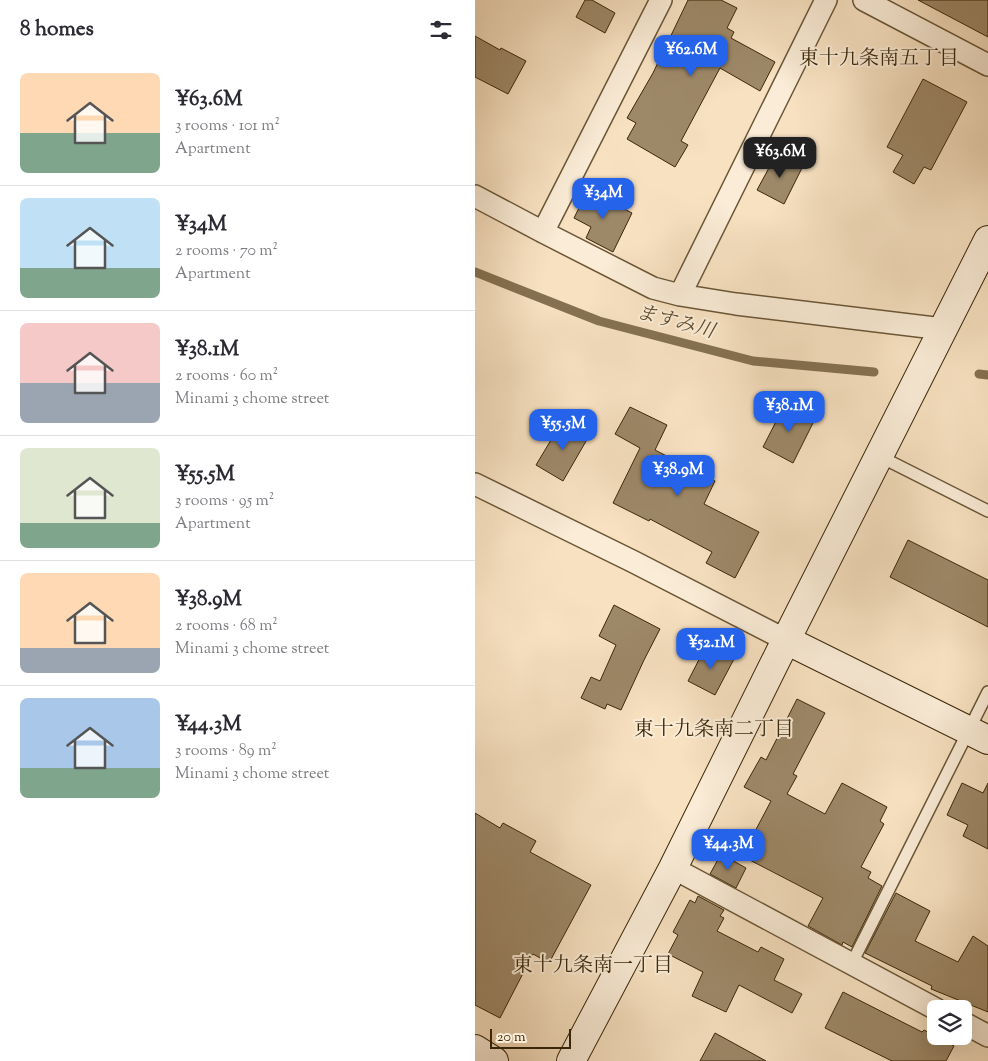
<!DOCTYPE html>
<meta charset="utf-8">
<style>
:root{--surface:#fff;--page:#f2f2f3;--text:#2b2b33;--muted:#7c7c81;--line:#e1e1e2;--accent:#2563eb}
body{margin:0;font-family:"Sorts Mill Goudy","Noto Serif JP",serif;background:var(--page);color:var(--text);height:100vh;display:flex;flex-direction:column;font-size:19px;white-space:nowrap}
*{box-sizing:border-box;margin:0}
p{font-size:16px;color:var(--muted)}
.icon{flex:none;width:28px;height:28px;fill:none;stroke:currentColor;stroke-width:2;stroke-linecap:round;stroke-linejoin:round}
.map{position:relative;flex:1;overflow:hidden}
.details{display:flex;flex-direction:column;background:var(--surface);width:475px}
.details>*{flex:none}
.tools{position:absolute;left:452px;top:1000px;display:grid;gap:10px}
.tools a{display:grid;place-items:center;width:45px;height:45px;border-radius:8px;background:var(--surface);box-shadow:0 5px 20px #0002;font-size:25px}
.scale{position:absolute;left:15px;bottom:12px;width:81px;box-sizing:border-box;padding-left:5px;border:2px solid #3b2708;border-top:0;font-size:14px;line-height:18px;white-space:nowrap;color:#3b2708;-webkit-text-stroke:4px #faecd7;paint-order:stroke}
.price{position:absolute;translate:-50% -42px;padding:0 11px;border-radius:10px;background:var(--accent);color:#fff;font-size:16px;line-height:32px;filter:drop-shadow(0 1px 2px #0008)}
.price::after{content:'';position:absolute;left:50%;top:30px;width:15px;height:11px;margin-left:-8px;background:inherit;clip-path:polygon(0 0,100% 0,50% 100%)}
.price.active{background:#222;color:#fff}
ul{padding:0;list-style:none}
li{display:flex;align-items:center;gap:15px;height:125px;padding:0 20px}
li+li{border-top:1px solid var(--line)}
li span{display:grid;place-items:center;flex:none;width:140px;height:100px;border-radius:8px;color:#555}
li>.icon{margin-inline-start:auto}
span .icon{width:60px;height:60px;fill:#fffc;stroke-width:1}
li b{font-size:21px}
h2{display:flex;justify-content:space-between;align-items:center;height:60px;padding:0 20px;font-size:21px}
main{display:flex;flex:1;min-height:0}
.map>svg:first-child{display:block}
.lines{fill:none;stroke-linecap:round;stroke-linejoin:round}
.stream{stroke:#857151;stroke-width:9}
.building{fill:#9d8868;stroke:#3b2708}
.lane-casing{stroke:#6a5636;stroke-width:14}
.street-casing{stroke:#6a5636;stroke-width:24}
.secondary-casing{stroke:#3b2708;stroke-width:30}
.lane{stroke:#faecd7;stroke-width:11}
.street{stroke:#faecd7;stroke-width:21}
.secondary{stroke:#faecd7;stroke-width:28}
.labels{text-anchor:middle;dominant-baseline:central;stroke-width:4;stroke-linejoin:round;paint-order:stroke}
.neighbourhood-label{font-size:20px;fill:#3b2708;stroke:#faecd7}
.water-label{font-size:20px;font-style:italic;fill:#604c2d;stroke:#faecd7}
</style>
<main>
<section class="details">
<h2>8 homes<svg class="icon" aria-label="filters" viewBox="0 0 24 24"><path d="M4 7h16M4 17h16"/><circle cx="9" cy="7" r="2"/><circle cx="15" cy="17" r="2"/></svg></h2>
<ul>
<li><span style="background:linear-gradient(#ffd9b3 60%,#7fa58c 0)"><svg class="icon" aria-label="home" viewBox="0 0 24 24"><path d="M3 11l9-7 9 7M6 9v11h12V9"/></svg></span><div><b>¥63.6M</b><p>3 rooms · 101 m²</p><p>Apartment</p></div></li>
<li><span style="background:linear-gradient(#bfe0f5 70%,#7fa58c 0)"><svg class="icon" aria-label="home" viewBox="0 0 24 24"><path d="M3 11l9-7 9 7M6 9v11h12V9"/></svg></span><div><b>¥34M</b><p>2 rooms · 70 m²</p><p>Apartment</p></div></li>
<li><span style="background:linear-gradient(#f6c9c9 60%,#9aa5b1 0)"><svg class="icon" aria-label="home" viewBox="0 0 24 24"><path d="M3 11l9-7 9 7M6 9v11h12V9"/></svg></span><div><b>¥38.1M</b><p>2 rooms · 60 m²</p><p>Minami 3 chome street</p></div></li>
<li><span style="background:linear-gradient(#dfe7d0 75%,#7fa58c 0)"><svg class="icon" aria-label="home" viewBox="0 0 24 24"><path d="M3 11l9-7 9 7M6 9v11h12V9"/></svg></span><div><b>¥55.5M</b><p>3 rooms · 95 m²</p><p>Apartment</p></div></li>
<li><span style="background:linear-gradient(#ffd9b3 75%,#9aa5b1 0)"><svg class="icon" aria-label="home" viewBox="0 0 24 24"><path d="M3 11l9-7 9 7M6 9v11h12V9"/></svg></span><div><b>¥38.9M</b><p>2 rooms · 68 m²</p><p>Minami 3 chome street</p></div></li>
<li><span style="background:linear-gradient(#a9c7e8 70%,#7fa58c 0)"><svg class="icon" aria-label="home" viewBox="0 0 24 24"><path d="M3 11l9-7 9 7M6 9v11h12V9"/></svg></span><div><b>¥44.3M</b><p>3 rooms · 89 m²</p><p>Minami 3 chome street</p></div></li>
</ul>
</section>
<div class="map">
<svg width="513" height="1061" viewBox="0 0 513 1061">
<rect width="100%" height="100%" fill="#f7e1c1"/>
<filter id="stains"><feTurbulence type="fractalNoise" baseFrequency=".004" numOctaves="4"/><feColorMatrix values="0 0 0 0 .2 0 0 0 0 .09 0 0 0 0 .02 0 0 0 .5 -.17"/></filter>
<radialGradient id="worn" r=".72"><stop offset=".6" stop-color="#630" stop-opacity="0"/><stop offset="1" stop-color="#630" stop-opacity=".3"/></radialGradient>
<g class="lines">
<!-- stream -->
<path class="stream" d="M0,272L124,321L278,361L399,372
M504,374L513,375"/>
</g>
<!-- building -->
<path class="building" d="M110,0H117L140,13L130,33L101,17Z
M213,0H246L262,8L252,28L259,32L256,38L300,62L285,91L245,68L206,141L213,145L200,167L152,139L161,123L152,118L178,73Z
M443,0H513V37Z
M0,36L25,50L26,48L51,61L33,94L0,77Z
M448,79L492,102L456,170L449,167L439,184L418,172L428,155L412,147Z
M301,155L327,168L309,204L282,190Z
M113,190L157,213L138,252L111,238L116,227L99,218Z
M310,404L340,419L318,463L288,447Z
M155,407L192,425L180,450L240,481L229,504L284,532L260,578L231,563L237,552L175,519L174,521L138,503L165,448L140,434Z
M88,420L114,436L88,481L61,465Z
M433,540L513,580V627L415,577Z
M139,605L185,629L169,660L146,710L132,704L130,709L106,698L116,677L125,681L141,645L124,636Z
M232,644L259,659L240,695L213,681Z
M322,699L350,713L318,774L322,776L312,794L350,814L367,783L412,807L405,821L409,824L386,867L396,872L393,878L407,886L377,947L368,942L367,945L333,926L348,898L267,856L296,801L269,787L286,757L291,760Z
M487,783L508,793L513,783V849L488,836L493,825L472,815Z
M0,813L25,828L28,823L61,841L55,852L116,885L74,963L58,954L25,1018L0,1005Z
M246,854L271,868L261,888L235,874Z
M421,893L455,911L440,941L483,962L498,936L513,946V1012L456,989L457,986L390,953Z
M223,896L249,910L245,916L249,918L242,931L283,952L286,947L309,959L299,980L327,994L317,1013L264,985L251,1012L217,996L228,972L193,954L203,935L198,932L215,900L220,903Z
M368,992L447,1032L449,1030L479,1046L471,1061H417L350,1028Z
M240,1033L291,1061H225Z"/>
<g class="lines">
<!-- lane casing -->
<g class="lane-casing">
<path id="lane" d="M404,456L513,511
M377,963L513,692"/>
</g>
<!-- street casing -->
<g class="street-casing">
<path id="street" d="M389,0L513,65
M0,196L68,232L178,288L205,295L261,304L468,329
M68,232L186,0
M205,295L351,0
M0,484L157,561L311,640
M198,868L461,1009
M489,1023L513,1036"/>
</g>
<!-- secondary casing -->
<g class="secondary-casing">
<path id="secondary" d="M311,640L513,740
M0,1049L19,1061
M96,1061L198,868L311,640L513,240"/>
</g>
<!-- lane -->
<use href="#lane" class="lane"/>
<!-- street -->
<use href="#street" class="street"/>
<!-- secondary -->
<use href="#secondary" class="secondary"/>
</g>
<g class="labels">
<!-- neighbourhood labels -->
<g class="neighbourhood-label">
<text x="404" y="59">東十九条南五丁目</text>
<text x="239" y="730">東十九条南二丁目</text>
<text x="118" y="966">東十九条南一丁目</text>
</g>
<!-- water labels -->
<g class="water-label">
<text transform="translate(200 323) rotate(15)">ますみ川</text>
</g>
</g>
<rect width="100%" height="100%" filter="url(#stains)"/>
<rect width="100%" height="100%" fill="url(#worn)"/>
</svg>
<div class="tools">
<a><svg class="icon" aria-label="layers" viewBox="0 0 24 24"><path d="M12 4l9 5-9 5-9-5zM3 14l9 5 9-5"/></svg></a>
</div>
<div class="scale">20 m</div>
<b class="price" style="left:216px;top:77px">¥62.6M</b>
<b class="price active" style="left:305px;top:179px">¥63.6M</b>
<b class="price" style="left:128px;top:220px">¥34M</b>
<b class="price" style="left:314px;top:433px">¥38.1M</b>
<b class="price" style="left:88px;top:451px">¥55.5M</b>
<b class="price" style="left:203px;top:497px">¥38.9M</b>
<b class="price" style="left:236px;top:670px">¥52.1M</b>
<b class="price" style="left:253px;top:871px">¥44.3M</b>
</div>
</main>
